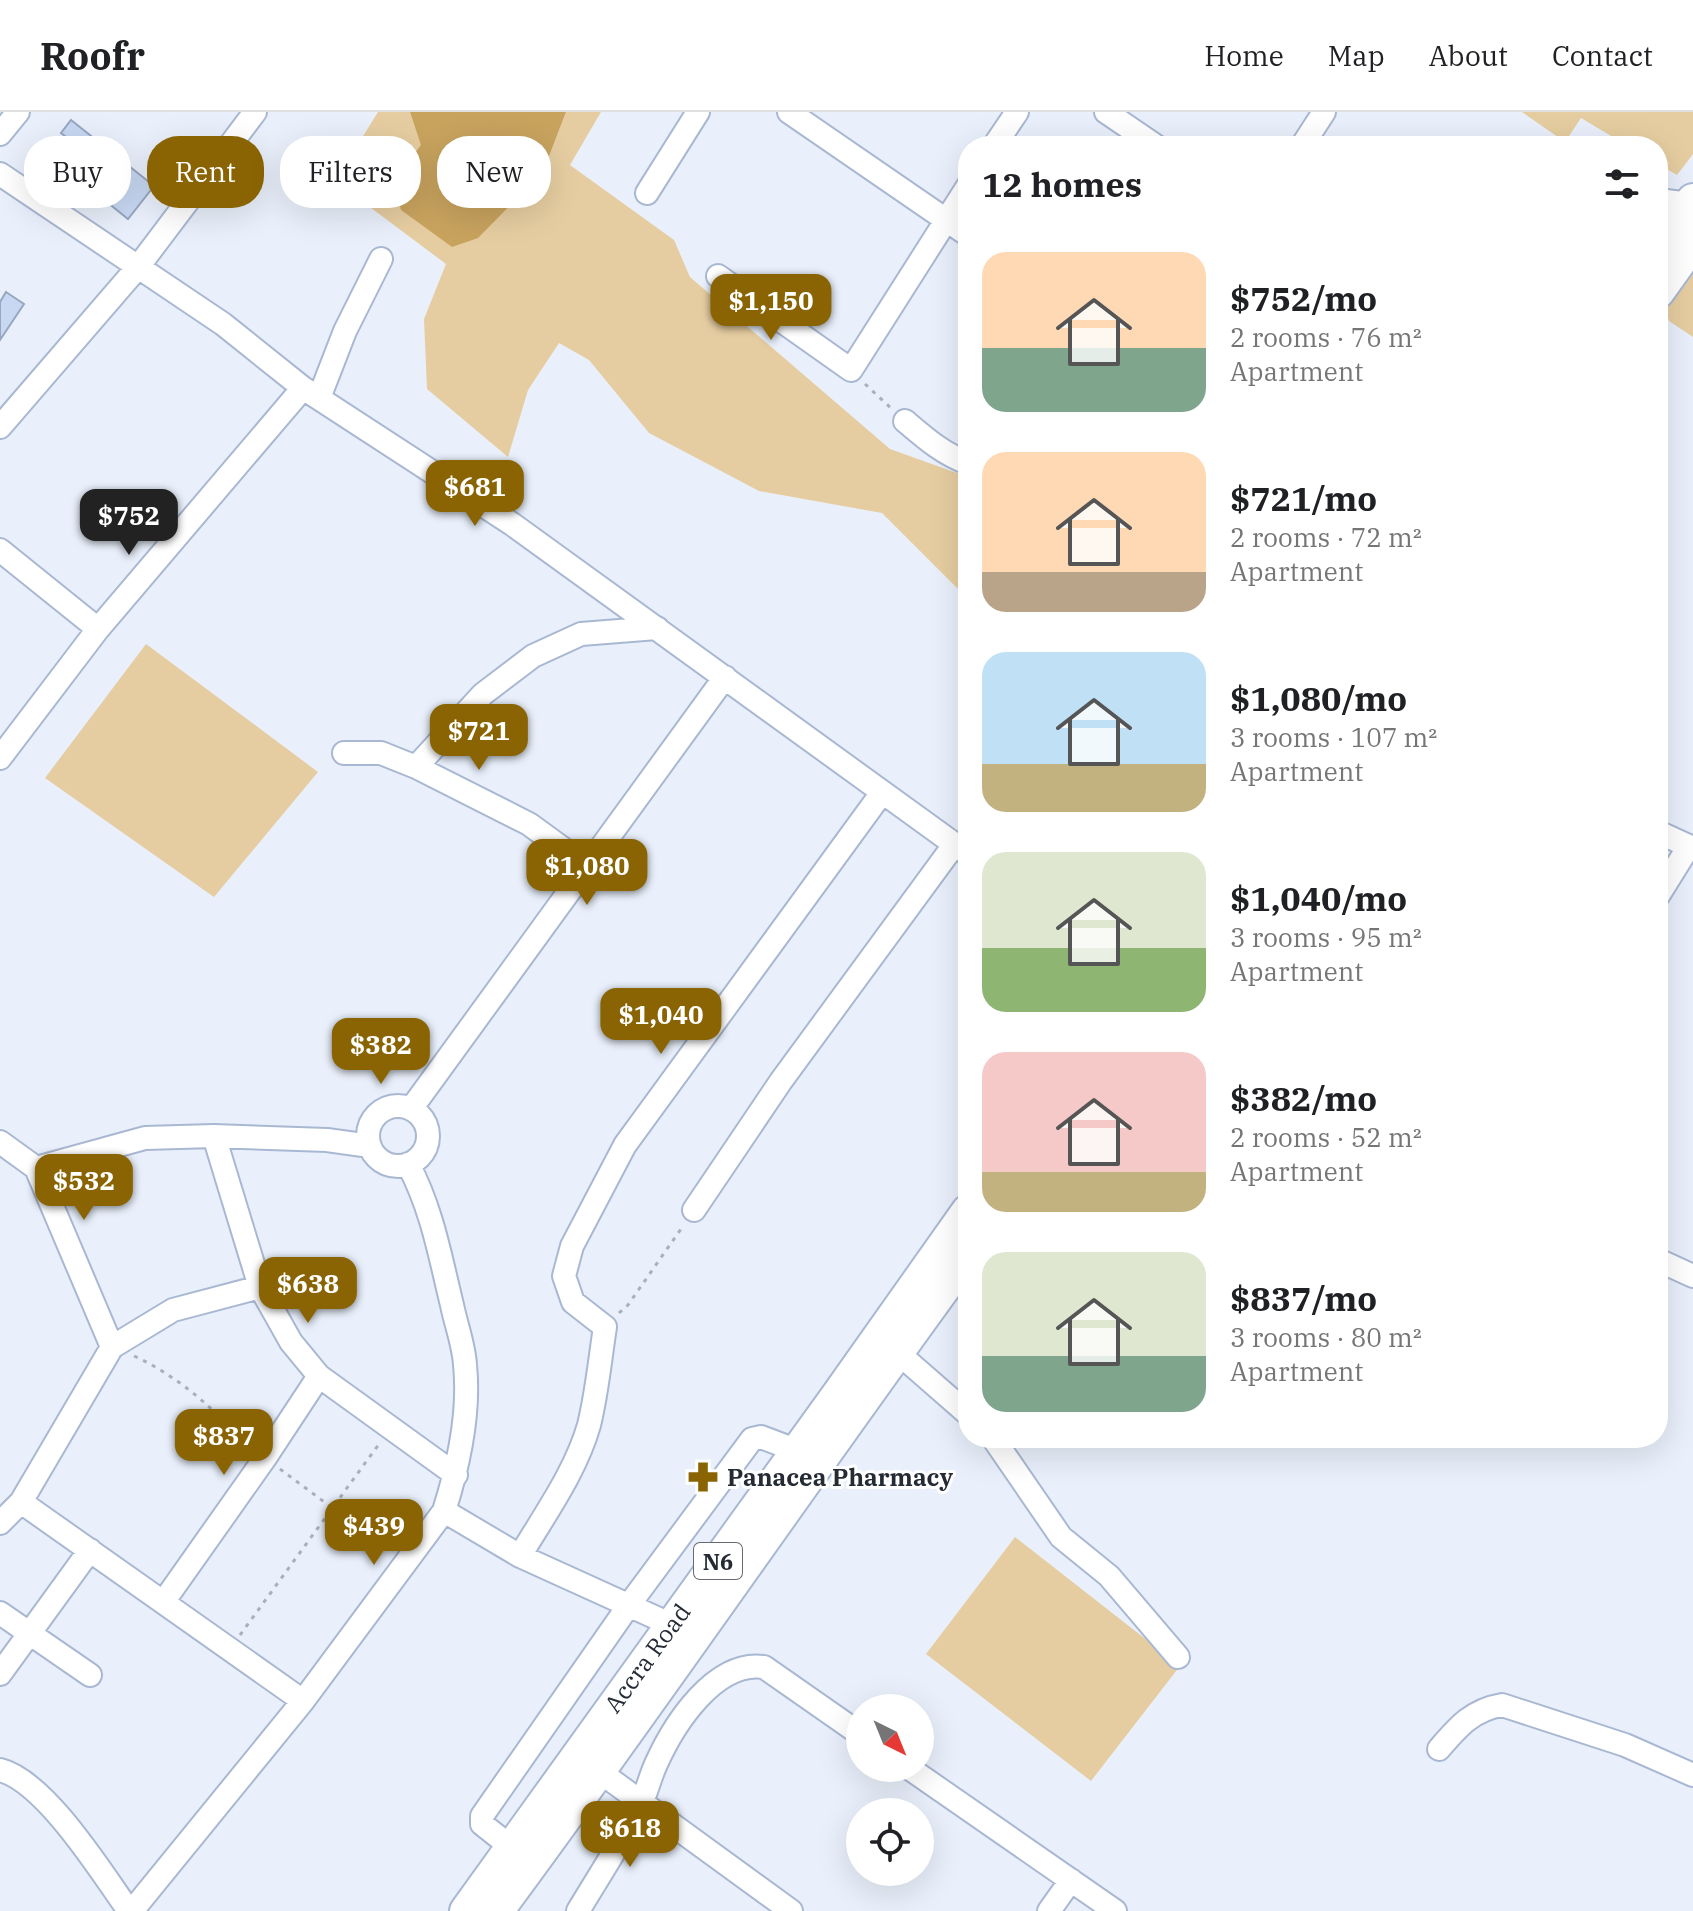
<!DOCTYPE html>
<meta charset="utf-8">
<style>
:root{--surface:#fff;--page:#f6f6f6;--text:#202124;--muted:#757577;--line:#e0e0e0;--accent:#8a6403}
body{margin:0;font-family:"IBM Plex Serif",serif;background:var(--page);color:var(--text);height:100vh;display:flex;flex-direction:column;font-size:30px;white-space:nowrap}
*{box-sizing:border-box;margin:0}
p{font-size:26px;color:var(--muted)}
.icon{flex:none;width:44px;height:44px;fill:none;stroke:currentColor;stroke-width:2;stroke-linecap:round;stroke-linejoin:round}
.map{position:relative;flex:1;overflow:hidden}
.sheet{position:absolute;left:958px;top:24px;width:710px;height:1312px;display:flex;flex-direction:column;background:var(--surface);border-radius:32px;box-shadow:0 8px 32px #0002}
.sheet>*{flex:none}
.guide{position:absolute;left:24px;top:24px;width:760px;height:72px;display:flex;gap:16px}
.needle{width:52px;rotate:137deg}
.controls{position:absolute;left:846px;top:1582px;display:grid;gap:16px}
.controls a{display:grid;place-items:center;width:88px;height:88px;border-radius:50%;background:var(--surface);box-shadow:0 8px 32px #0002;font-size:40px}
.price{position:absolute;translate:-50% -68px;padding:0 18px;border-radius:16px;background:var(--accent);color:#fff;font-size:26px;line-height:52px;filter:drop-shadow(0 2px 4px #0008)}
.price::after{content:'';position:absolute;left:50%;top:48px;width:24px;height:18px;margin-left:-12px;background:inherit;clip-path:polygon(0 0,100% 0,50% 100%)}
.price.current{background:#222;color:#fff}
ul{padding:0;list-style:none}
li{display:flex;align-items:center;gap:24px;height:200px;padding:0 24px}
li span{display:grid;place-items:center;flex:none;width:224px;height:160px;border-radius:24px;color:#555}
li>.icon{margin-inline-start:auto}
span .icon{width:96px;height:96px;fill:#fffc;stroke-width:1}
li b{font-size:34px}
h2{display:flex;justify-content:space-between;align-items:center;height:96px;padding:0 24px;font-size:34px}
.tag{padding:0 28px;border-radius:32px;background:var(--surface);box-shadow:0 8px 32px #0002;font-size:28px;line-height:72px}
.tag.current{background:var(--accent);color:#fff}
header{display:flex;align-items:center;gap:48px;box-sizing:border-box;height:112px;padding:0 40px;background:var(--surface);border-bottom:2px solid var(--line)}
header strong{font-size:38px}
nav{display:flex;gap:44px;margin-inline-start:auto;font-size:28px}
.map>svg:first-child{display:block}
.green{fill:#e6cda1}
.forest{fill:#c8a35e}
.building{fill:#c8d8f3;stroke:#98a7c0;stroke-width:2}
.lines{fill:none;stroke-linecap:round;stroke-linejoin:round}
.minor-casing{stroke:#a9b8d2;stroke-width:26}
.highway-casing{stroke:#a9b8d2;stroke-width:36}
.path{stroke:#aab0bb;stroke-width:3;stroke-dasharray:4 6;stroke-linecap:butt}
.minor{stroke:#fff;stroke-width:22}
.highway{stroke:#fff;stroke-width:32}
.labels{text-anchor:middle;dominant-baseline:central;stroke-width:6;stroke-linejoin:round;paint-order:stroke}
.shield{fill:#fff;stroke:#666b72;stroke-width:2}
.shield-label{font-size:22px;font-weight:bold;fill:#252b35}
.poi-label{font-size:24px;font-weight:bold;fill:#252b35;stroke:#fff;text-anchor:start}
.street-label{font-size:24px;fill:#252b35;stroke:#fff}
</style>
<header>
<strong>Roofr</strong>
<nav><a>Home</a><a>Map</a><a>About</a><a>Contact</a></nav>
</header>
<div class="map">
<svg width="1693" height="1799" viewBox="0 0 1693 1799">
<rect width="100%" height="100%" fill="#e9f0fb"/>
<!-- green -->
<path class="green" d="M378,0H410L422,33L543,60L566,0H601L570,53L674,128L690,165L890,337L968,365V487L882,401L759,379L649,321L589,248L559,231L528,278L508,345L427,277L424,207L446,152L335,69Z
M1522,0H1693V42L1677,63L1658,52V34H1628L1581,6L1565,30Z
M1693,160V225L1669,209L1666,198Z
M146,532L318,660L214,785L45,666Z
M1015,1425L1180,1554L1091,1669L926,1542Z"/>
<!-- forest -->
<path class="forest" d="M410,0H566L543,60L478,126L452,135L401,98L393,70L421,33Z"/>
<!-- building -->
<path class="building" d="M71,8L154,74L128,107L81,69L97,49L61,21Z
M6,180L24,192L0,228V190Z"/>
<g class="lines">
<!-- minor casing -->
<g class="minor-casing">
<path id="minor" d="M789,0L968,123
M1106,0L1156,34
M0,22L18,0
M994,34L1017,0
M1302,34L1324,0
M0,62L223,212L303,276L512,412L968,742
M647,81L698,0
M1658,88L1690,92
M718,164L851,258L968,74
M319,286L345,219L381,147
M905,309C925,326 943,342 968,351
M0,315L138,155L255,0
M0,438L98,517
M344,641H381L416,655L529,712L588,755
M0,646L98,517L303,276
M416,655L483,582L533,544L581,522L657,516
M1658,720L1693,736
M1658,784L1689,734
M368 1024a30 30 0 1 1 60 0a30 30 0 1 1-60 0Z
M411,997L725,565
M214,1024L260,1175L291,1230L319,1264L456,1363
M0,1030L36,1056L112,1235
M36,1056L145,1026L214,1024L327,1028L370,1034
M694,1098L781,969L954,733
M1658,1148L1693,1164
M897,1240L968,1302
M993,1326L1061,1425L1109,1464L1178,1545
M21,1390L303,1589
M444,1399L520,1444L683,1518
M0,1411L21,1390L112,1235L173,1198L260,1175
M520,1444C545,1402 576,1359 589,1313C597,1281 600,1247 605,1215L573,1190L564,1164L572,1134L625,1033L881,682
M164,1489L265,1346L319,1264
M0,1501L90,1563
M0,1562L90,1438
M1439,1637C1458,1615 1472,1598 1502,1593L1625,1633L1693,1663
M909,1656L1115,1799
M0,1658C45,1669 102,1761 129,1799
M600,1660L791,1799
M511,1735L482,1712V1704L629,1493L752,1327L761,1325L798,1339
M132,1799L303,1589L444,1399C458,1355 470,1301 465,1253C464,1233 456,1213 452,1193C440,1144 432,1097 408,1052
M578,1799C599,1764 622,1729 641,1692C647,1679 650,1665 656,1652C674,1612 715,1548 764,1555L860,1622
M1049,1799L1071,1768"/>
</g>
<!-- highway casing -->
<g class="highway-casing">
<path id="highway" d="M1658,136L1693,88
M1658,180L1693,131
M466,1799L837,1284L968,1099
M497,1799C657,1583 809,1360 968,1143"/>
</g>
<!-- path -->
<path class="path" d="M865,272L892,297
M619,1201L628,1193L683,1114
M134,1244C180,1265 215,1298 249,1335
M280,1357L390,1439
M240,1523L379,1332"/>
<!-- minor -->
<use href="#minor" class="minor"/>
<!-- highway -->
<use href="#highway" class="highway"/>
</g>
<!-- icons -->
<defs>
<g id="pharmacy-bare" transform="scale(2.4)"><path d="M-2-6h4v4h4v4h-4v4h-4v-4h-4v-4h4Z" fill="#8a6403" stroke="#fff" stroke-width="2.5" paint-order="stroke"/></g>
</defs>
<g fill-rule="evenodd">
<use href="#pharmacy-bare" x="703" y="1365"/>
</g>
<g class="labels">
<!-- shield labels -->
<rect class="shield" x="694" y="1431" width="48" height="36" rx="6"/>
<g class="shield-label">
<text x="718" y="1449">N6</text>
</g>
<!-- poi labels -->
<g class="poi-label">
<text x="727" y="1365">Panacea Pharmacy</text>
</g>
<!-- street labels -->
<g class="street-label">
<text transform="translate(647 1546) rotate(-54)">Accra Road</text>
</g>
</g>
</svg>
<div class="controls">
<a><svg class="needle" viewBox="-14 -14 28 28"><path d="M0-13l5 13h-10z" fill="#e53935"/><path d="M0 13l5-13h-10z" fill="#757577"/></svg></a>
<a><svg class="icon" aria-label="locate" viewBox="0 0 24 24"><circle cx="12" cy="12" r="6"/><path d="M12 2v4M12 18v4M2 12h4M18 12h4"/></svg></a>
</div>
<b class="price" style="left:771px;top:230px">$1,150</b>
<b class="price" style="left:475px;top:416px">$681</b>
<b class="price current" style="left:129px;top:445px">$752</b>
<b class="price" style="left:479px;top:660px">$721</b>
<b class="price" style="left:587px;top:795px">$1,080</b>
<b class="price" style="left:661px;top:944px">$1,040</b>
<b class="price" style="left:381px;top:974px">$382</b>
<b class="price" style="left:84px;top:1110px">$532</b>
<b class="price" style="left:308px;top:1213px">$638</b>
<b class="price" style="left:224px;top:1365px">$837</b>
<b class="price" style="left:374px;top:1455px">$439</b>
<b class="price" style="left:630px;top:1757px">$618</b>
<div class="guide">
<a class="tag">Buy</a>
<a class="tag current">Rent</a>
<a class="tag">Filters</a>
<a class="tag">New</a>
</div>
<section class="sheet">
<h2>12 homes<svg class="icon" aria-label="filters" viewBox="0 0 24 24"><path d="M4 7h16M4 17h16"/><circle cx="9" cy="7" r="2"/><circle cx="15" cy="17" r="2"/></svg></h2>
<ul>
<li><span style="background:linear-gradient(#ffd9b3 60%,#7fa58c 0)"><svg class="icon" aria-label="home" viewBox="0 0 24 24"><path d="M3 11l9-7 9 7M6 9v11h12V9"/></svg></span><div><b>$752/mo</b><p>2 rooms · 76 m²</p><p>Apartment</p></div></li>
<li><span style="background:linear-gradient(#ffd9b3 75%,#b9a48a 0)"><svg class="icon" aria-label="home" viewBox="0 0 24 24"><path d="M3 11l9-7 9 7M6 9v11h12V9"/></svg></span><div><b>$721/mo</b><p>2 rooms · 72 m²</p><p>Apartment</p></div></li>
<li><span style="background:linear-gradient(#bfe0f5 70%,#c2b280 0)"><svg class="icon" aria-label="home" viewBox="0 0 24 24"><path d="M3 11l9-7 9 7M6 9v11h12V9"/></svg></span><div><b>$1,080/mo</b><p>3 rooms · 107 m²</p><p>Apartment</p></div></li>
<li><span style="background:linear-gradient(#dfe7d0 60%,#8fb573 0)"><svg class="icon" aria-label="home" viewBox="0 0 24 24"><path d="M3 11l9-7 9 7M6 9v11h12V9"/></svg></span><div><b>$1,040/mo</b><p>3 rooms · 95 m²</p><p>Apartment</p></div></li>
<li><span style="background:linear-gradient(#f6c9c9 75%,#c2b280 0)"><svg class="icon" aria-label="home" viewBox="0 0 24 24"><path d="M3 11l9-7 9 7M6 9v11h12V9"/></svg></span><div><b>$382/mo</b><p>2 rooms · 52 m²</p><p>Apartment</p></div></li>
<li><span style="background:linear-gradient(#dfe7d0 65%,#7fa58c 0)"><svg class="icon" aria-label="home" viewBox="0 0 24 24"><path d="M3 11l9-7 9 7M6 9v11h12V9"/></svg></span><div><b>$837/mo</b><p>3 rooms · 80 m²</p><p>Apartment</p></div></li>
</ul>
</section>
</div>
